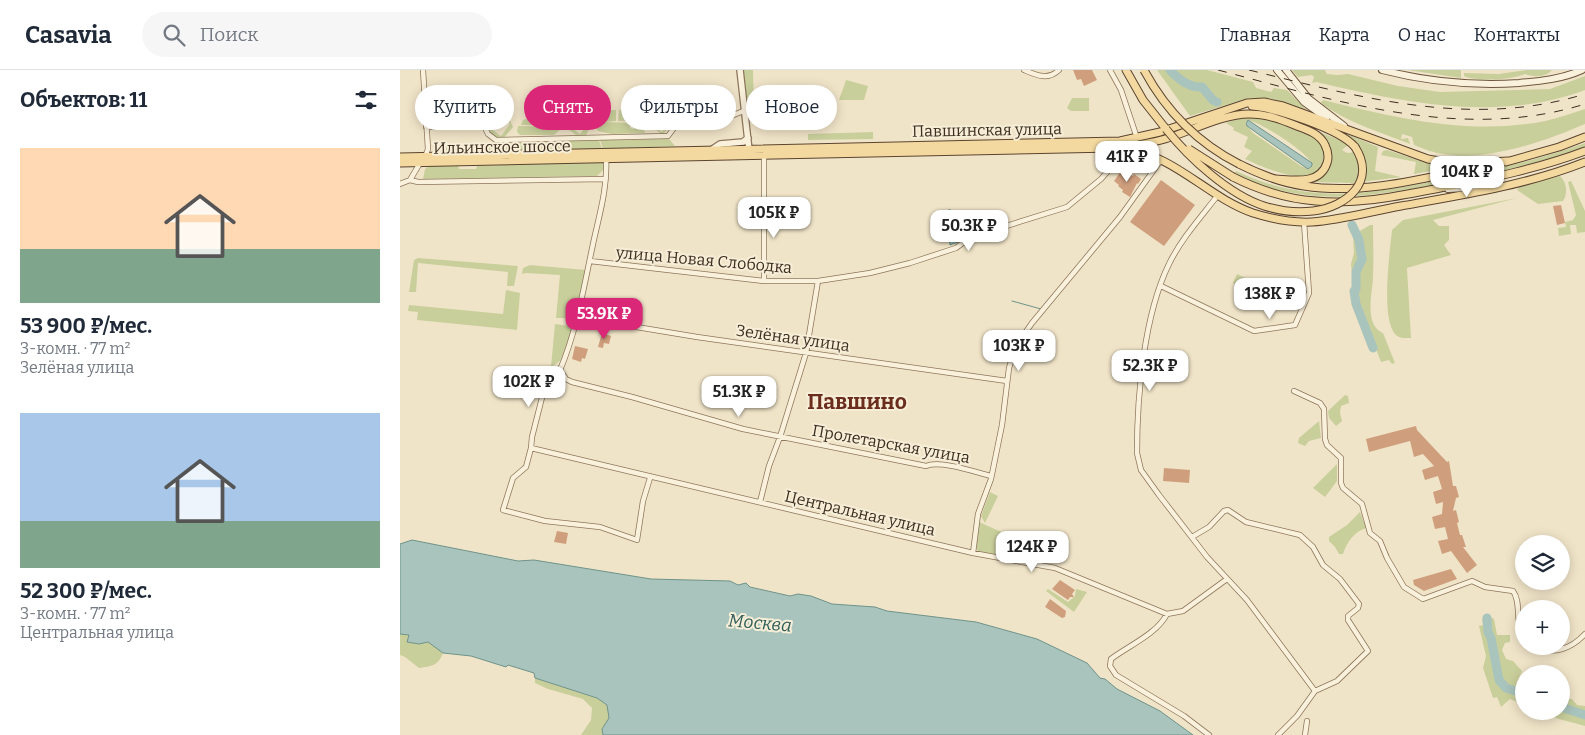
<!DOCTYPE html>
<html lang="ru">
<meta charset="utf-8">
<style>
:root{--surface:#fff;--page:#f6f6f7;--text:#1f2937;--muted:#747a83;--line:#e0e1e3;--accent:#db2777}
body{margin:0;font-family:Bitter,serif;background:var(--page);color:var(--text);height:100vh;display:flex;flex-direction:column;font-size:19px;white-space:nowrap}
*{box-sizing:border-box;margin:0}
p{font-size:16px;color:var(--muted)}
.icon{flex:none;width:28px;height:28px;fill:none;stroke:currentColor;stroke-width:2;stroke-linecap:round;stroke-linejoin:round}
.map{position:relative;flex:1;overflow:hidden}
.drawer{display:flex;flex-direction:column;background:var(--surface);width:400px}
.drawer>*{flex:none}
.banner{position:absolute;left:15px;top:15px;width:475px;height:45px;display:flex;gap:10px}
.fabs{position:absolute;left:1115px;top:465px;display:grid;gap:10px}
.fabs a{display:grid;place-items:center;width:55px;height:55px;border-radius:50%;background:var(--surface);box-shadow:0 2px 12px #0003;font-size:25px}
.price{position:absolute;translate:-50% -42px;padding:0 11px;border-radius:10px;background:#fff;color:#222;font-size:16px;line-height:32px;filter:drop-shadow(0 1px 2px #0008)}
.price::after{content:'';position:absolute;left:50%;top:30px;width:15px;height:11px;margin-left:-8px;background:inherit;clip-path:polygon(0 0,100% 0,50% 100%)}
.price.active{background:var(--accent);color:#fff}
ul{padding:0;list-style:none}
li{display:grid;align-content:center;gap:10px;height:265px;padding:0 20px}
li span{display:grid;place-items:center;height:155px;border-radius:0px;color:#555}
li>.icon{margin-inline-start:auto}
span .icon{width:90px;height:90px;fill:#fffc;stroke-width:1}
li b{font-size:21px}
h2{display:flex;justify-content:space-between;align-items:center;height:60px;padding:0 20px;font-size:21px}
.tag{padding:0 18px;border-radius:22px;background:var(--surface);box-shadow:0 2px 12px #0003;font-size:18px;line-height:45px}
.tag.active{background:var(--accent);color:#fff}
header{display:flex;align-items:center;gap:30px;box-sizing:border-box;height:70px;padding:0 25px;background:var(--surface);border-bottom:1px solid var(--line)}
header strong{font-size:24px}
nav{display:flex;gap:28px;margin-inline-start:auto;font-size:18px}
.search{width:350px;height:45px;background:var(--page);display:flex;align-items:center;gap:12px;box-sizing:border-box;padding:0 18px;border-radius:28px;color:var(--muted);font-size:19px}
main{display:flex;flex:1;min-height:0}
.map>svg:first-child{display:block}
.green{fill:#c9cf9b;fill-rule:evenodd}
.water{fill:#a9c4bc;stroke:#6f938a}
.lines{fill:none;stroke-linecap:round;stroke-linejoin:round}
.stream{stroke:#6f938a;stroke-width:1}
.river{stroke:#a9c4bc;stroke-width:9}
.building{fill:#cf9f7d}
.minor-casing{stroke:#8d765c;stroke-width:6}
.tertiary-casing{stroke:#8d765c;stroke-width:8}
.secondary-casing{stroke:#6f573f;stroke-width:8}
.primary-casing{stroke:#5b4430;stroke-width:9}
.minor{stroke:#faf1dc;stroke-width:4.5}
.tertiary{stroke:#faf1dc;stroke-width:5.5}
.secondary{stroke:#faf1dc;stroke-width:6}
.primary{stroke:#f3d9a0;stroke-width:7}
.rail{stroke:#3d2e20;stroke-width:1;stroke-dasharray:9 9;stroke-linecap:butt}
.primary-bridge-casing{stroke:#5b4430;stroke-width:9;stroke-linecap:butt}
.primary-bridge{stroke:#f3d9a0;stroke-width:7}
.labels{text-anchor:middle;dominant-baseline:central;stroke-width:4;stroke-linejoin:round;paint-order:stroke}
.street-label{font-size:16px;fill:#3d2e20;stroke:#f7eed8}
.water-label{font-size:18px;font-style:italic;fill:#2f5d5a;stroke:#f7eed8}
.district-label{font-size:21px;font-weight:bold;fill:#6b2e1e;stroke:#f7eed8}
</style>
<header>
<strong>Casavia</strong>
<div class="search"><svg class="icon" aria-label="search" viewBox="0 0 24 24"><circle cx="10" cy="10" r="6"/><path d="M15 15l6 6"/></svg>Поиск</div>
<nav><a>Главная</a><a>Карта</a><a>О нас</a><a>Контакты</a></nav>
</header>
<main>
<section class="drawer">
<h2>Объектов: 11<svg class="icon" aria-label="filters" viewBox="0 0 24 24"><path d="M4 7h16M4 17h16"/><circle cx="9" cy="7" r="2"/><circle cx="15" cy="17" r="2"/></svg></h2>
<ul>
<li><span style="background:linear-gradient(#ffd9b3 65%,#7fa58c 0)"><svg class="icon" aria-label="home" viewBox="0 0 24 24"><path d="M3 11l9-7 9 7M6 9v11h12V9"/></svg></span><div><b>53 900 ₽/мес.</b><p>3-комн. · 77 m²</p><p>Зелёная улица</p></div></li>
<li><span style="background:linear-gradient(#a9c7e8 70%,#7fa58c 0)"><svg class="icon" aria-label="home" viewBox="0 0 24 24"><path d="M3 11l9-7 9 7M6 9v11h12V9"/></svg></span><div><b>52 300 ₽/мес.</b><p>3-комн. · 77 m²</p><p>Центральная улица</p></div></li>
</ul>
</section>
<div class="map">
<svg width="1185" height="665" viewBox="0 0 1185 665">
<rect width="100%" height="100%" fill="#f0e4c8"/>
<!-- green -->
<path class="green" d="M343,0H353L354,38L348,36Z
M757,0H807L853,12L856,18L871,22L874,18L887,20L907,40L869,28H849L790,46Z
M892,0H925L927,4L937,5L948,4L998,16L1040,22L1150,19L1185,6V20C1097,53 1003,32 916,12L912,13L914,7L912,5L898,7Z
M1008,0H1061V8Z
M1126,0H1152C1145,8 1133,7 1125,4C1112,10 1077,12 1064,6V3L1099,4Z
M446,10L468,16L464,30H439Z
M672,28H689V41H671L667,38Z
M923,30C996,48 1070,66 1145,51C1158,48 1172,43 1185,39V54C1146,71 1086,92 1044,84C1034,83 1024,79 1014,75L1012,67L1002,64L1001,69L1008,68L1010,74C980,62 946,52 921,33Z
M258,35L264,39L263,41L259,39L250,53L262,62L271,50L268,48L270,44L274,49L263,65L249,55C248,46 248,38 258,35Z
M175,37L184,41L182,43L179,41L169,56L180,64L189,52L186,50L190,45L195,49L186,65H176L168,59L167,49Z
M164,39L160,53L163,55H121L123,50Z
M98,40L104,44L102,46L99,44L90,58L101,66L110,54L107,52L109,49L113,57L103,69C83,64 85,51 98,40Z
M210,40H216V51L203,52L230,53V58L234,59V53L245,52L243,56L245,63L212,64L198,61L196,58Z
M219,40L245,41V46H242V50L218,51Z
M842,47C862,47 904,56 918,70C923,76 926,84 924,91C915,122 863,97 845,89L852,81L844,77L848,67L833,60L834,58L826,53ZM848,50C862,53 910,83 913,96L908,99L901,96L853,63L845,54Z
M118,56L163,57L154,65H120L117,62Z
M915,60L944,72L948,75L942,80C949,85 953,83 959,78L947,64L978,77L975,101L1001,107L953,113L913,112C931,96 939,79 915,60Z
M473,62V69L408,70V64Z
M269,69L275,76L203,79L200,70Z
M199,70L202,79L41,82V76Z
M1185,73V77C1142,93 1098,102 1053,111C975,126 909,140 834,104L836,101C913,137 973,123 1052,108C1097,99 1142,89 1185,73Z
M987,80L1042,98V99L1014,104L1016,92L981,85L983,81Z
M203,91L204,99L197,106L23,109L25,99L29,96H58L59,99H76L77,96Z
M1160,106C1167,112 1168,124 1163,131L1138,134L1117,120L1120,116Z
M1171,111L1185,141V162L1177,163L1176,155H1170L1171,164L1159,166L1158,158L1166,157L1165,152L1173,150L1176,145L1168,112Z
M1117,128L1033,150L1039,156H1049V170L1044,175L1051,185L1007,198L1011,268C1006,268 1000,269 996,265C980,250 990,181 992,160L1003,150Z
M970,155H973C973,172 974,189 973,206C973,222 963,254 983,263L995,293L992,294L989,290L981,292L964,248L955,240L951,194L954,183L953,165Z
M18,188L118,196L114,216H107L108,202L18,193L16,222H9L14,190Z
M130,195L186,200L174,248H156L160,205L126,203L122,204L123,198Z
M837,204L864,217L863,223L860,226L854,223L846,225L842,223L833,213Z
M106,220L120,223L117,260L17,250L18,242L8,241L9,235L103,244Z
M155,254L171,256L172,260L160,291L151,297Z
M945,325L948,326L949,333L941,336L940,343L942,351L936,356L929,348L928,341Z
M919,351L921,368L909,371L905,376L898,373L899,368Z
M937,394V411L925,427L913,418Z
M590,422L598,426L585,453L581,446Z
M960,442L966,458C954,462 947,472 943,484H939L935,477L929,471V467L947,455Z
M579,452L619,470L614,488L578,482L576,476Z
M648,519L668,532L675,526L676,519L687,522L674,542L646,521Z
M1086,545L1094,549L1097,565H1110V572L1105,573L1102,580L1106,589L1113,591L1122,601L1118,610L1124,615V635L1110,629L1101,637L1097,627L1093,628L1083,598L1086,586L1079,556L1083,555L1082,549Z
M0,564L10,565L7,572L19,574L28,571L43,583C38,596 32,596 19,598L5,587L0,585Z
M135,608L197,628L207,635L209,648L202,659L203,665H181L191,650L192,638L183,629L148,619L135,613Z
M1161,629H1172L1177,635L1185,636V656L1159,649L1139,641H1161Z"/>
<!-- water -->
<path class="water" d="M848,50L912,93V96L908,99L905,97L847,56L846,54Z
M548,140H551L552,148L560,164L561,171L550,175L546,144Z
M12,470L118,491L134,490L251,509L330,511L338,515L346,513L350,517L390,526L398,524L411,526L432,534L475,537L487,541L576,552L637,569L687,593L700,608L705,609L717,619L760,641L793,665H203L202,659L209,648L207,635L197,628L135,608L134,603L108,595L106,597L71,586L43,583L28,572L19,574L7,572L9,565L0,564V474Z"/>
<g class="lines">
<!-- stream -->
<path class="stream" d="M612,231L641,239"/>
<!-- river -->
<path class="river" d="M770,0C779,10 789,18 802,17L813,30L817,32
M952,155L959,170L962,189L956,202V219L954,221L956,234L973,278
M1087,548L1088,562L1091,568L1099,610L1106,618L1122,623
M1161,637L1185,645"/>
</g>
<!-- building -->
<path class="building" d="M673,0H692L697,10L684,16L681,9L677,10Z
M721,101L733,106L734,104L741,109L738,114L737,113L730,127L722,122L723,120L718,116L719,115L714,111Z
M761,110L795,135L764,176L730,152Z
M1161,135L1165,153L1157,155L1153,136Z
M202,263L211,266L209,274L204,273L203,278L198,277Z
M175,276L188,279L185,289L182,288L181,292L172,289Z
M1016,356L1017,360L1047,392L1049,391L1053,416H1056L1059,427L1056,428L1053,441L1056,440L1059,452L1057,453L1060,465H1062L1066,477H1063L1077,495L1067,503L1051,481L1042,484L1038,471L1048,469L1045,457L1035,459L1032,447L1042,444L1043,432L1036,434L1033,422L1042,419L1038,406L1025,410L1022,400L1034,396L1023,384L1014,387L1010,371L969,382L966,369Z
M764,398L790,400L789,413L763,411Z
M157,461L168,463L166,474L154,472Z
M1051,499L1057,509L1024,521L1014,515L1013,510Z
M660,510L675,520L672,524L674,527H670L668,530L652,519Z
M650,529L666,541L665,547L662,548L645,537Z"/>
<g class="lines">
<!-- minor casing -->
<g class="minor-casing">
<path id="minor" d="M23,0L28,79L25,87
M624,0C636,5 648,11 659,0
M710,0L721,20L737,68
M26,57L83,54L88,64L96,70L268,66L280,50L326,48L346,40
M10,110L18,112L205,109
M0,114L10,110L20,93
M818,125C801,147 781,169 769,194C744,245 737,325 737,383L741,400L759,425L807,487L847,530L915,621
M190,191L364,211H418L470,203L510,193L556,178L571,167L667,137L701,109L716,92
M364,211V85
M761,216L854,261L895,255L909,223L904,152
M176,247L297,267L607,311
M160,300H149L132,367L131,378L573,483L655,498L767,544L783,541L827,509
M160,300L166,309L172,312L232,327L343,359L526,396C541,390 575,402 591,406
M160,300C177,260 184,216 193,174C199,146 208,117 206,88
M894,321L920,333L924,339L925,369L927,375L941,388V413L943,418L962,434L970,463L980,471L987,488L1004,517L1023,529L1072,511L1085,517L1113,521C1122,533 1114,551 1124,566
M131,378L126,397L113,408L103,440L145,451L200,457L237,470L243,431L250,408
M360,432L369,396L380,367L406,283L418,211
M792,467L809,457L824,441L828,440L846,452L900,465L913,477L923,495L940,509L959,534L958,538L948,546V550L968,581L937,611L915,621
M573,483L578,444L591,409L602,355L609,298L616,276L632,253L720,147L761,90
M767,544C757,564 728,576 711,589L710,596L716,605L784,646L809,665
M1135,576C1153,586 1172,578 1185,564
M878,665L897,646L915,621
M905,665L907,651"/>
</g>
<!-- tertiary casing -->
<g class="tertiary-casing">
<path id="tertiary" d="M340,0L349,80
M311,80L320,74L343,72L348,68"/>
</g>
<!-- secondary casing -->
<g class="secondary-casing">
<path id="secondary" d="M877,0L904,32L926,48
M886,0L909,29L944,56
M982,0C1028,12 1071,16 1119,13C1141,11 1162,9 1182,0
M1048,119L1095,116"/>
</g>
<!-- primary casing -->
<g class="primary-casing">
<path id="primary" d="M726,0L743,30L766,59
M852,36C875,38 940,59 955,77
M725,79C775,85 807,127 853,143C872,149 891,153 912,152C942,150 972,141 1001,136C1063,125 1127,115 1185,92
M0,87L720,71L760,62L847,33L864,32L883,36L1028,89L1056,94L1108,91
M1106,92L1159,77L1185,67
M0,93L712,78C730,76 748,74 765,69C791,61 823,44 849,44C867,44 882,50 897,56C908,60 920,64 925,75C928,81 929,87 927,93C920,115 894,110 876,109
M839,94C859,104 882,113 904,116C962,125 1022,109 1078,97
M833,107C859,120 887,129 916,131C960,135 1003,125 1045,117C1092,108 1140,98 1185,81"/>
</g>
<!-- minor -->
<use href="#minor" class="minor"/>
<!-- tertiary -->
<use href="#tertiary" class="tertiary"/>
<!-- secondary -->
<use href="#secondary" class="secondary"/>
<!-- primary -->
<use href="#primary" class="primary"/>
<!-- rail -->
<path class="rail" d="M818,0C936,31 1064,72 1185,34
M849,0C959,27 1072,59 1185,24"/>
<!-- primary-bridge casing -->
<g class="primary-bridge-casing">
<path id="primary-bridge" d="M744,0C766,41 798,73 839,94
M766,59C789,88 828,124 864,136C880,141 897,143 913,141C947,137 977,111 955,77
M789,79L833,107"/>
</g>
<!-- primary-bridge -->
<use href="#primary-bridge" class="primary-bridge"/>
</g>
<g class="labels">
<!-- street labels -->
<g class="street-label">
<text transform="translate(587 60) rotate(-1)">Павшинская улица</text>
<text transform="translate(102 77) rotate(-1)">Ильинское шоссе</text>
<text transform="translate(304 190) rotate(5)">улица Новая Слободка</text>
<text transform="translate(393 268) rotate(8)">Зелёная улица</text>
<text transform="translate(491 374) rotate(10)">Пролетарская улица</text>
<text transform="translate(460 443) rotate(13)">Центральная улица</text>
</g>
<!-- water labels -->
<g class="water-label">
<text transform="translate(360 553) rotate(5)">Москва</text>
</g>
<!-- district labels -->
<g class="district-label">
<text x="457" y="332">Павшино</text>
</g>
</g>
</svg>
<div class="fabs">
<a><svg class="icon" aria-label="layers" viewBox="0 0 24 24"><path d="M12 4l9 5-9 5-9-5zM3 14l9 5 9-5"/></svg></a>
<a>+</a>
<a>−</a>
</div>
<b class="price" style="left:727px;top:113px">41K ₽</b>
<b class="price" style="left:1067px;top:128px">104K ₽</b>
<b class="price" style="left:374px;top:169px">105K ₽</b>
<b class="price" style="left:569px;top:182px">50.3K ₽</b>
<b class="price" style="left:870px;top:250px">138K ₽</b>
<b class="price active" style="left:204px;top:270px">53.9K ₽</b>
<b class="price" style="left:619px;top:302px">103K ₽</b>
<b class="price" style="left:750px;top:322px">52.3K ₽</b>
<b class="price" style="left:129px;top:338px">102K ₽</b>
<b class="price" style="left:339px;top:348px">51.3K ₽</b>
<b class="price" style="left:632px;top:503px">124K ₽</b>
<div class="banner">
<a class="tag">Купить</a>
<a class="tag active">Снять</a>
<a class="tag">Фильтры</a>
<a class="tag">Новое</a>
</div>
</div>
</main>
